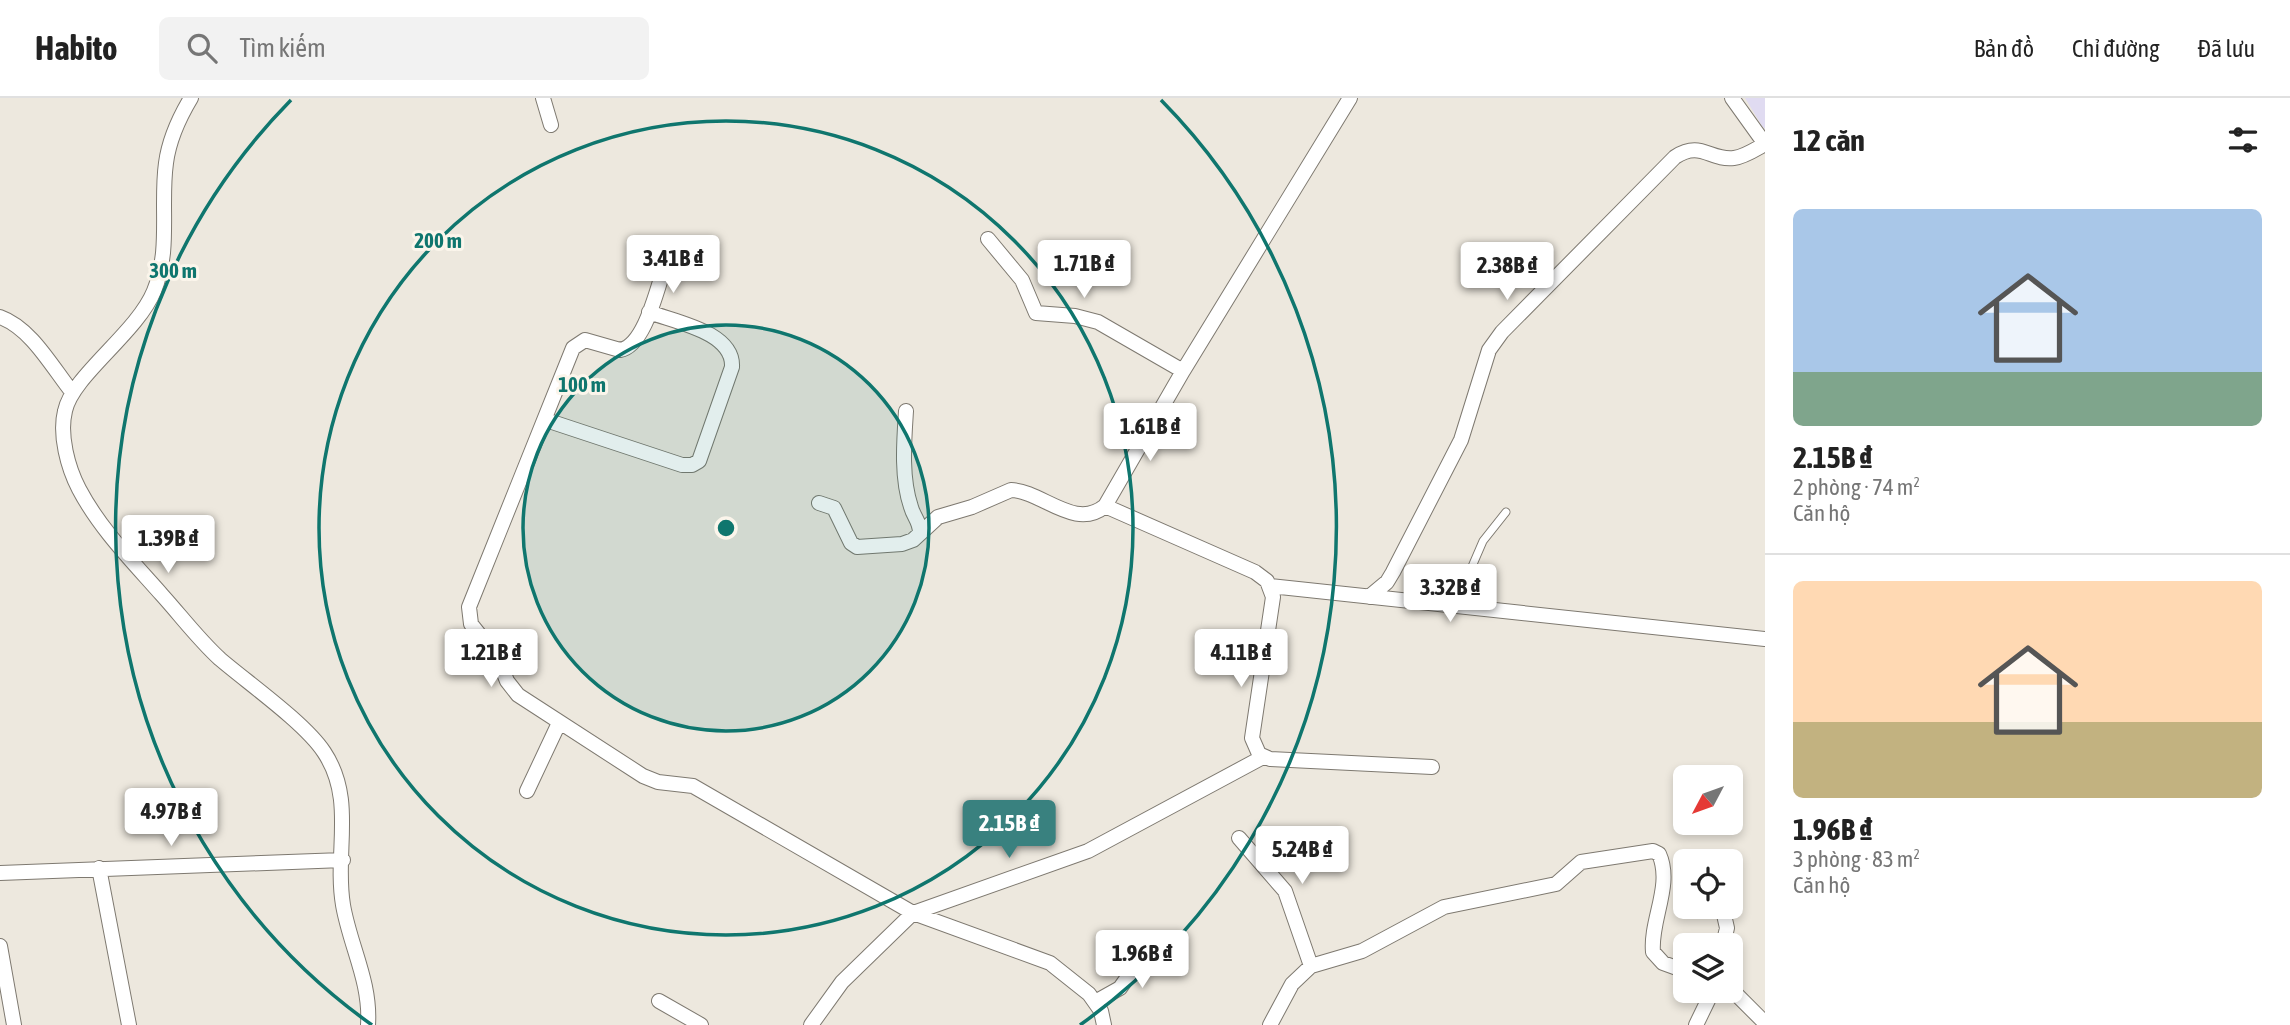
<!DOCTYPE html>
<html lang="vi">
<meta charset="utf-8">
<style>
:root{--surface:#fff;--page:#f2f2f2;--text:#222;--muted:#767676;--line:#e0e0e0;--accent:#39817f}
body{margin:0;font-family:"Asap Condensed",sans-serif;background:var(--page);color:var(--text);height:100vh;display:flex;flex-direction:column;font-size:26px;white-space:nowrap}
*{box-sizing:border-box;margin:0}
p{font-size:23px;color:var(--muted)}
.icon{flex:none;width:38px;height:38px;fill:none;stroke:currentColor;stroke-width:2;stroke-linecap:round;stroke-linejoin:round}
.map{position:relative;flex:1;overflow:hidden}
.details{display:flex;flex-direction:column;background:var(--surface);width:525px}
.details>*{flex:none}
.needle{width:46px;rotate:229deg}
.controls{position:absolute;left:1673px;top:667px;display:grid;gap:14px}
.controls a{display:grid;place-items:center;width:70px;height:70px;border-radius:10px;background:var(--surface);box-shadow:0 4px 10px #0003;font-size:35px}
.price{position:absolute;translate:-50% -60px;padding:0 16px;border-radius:7px;background:#fff;color:#222;font-size:23px;line-height:46px;filter:drop-shadow(0 2px 4px #0008)}
.price::after{content:'';position:absolute;left:50%;top:42px;width:21px;height:16px;margin-left:-10px;background:inherit;clip-path:polygon(0 0,100% 0,50% 100%)}
.price.current{background:var(--accent);color:#fff}
ul{padding:0;list-style:none}
li{display:grid;align-content:center;gap:14px;height:371px;padding:0 28px}
li+li{border-top:2px solid var(--line)}
li span{display:grid;place-items:center;height:217px;border-radius:10px;color:#555}
li>.icon{margin-inline-start:auto}
span .icon{width:126px;height:126px;fill:#fffc;stroke-width:1}
li b{font-size:30px}
h2{display:flex;justify-content:space-between;align-items:center;height:84px;padding:0 28px;font-size:30px}
header{display:flex;align-items:center;gap:42px;box-sizing:border-box;height:98px;padding:0 35px;background:var(--surface);border-bottom:2px solid var(--line)}
header strong{font-size:33px}
nav{display:flex;gap:38px;margin-inline-start:auto;font-size:24px}
.search{width:490px;height:63px;background:var(--page);display:flex;align-items:center;gap:18px;box-sizing:border-box;padding:0 24px;border-radius:10px;color:var(--muted);font-size:26px}
main{display:flex;flex:1;min-height:0}
.map>svg:first-child{display:block}
.medical{fill:#e0dbf1}
.lines{fill:none;stroke-linecap:round;stroke-linejoin:round}
.service-casing{stroke:#7e7970;stroke-width:9}
.minor-casing{stroke:#7e7970;stroke-width:16}
.service{stroke:#fff;stroke-width:7}
.minor{stroke:#fff;stroke-width:14}
.ring{fill:none;stroke:#0f766e;stroke-width:3.5}
.centre{fill:#0f766e;stroke:#fbf5eb;stroke-width:3.5}
.ring-label{font-size:21px;text-anchor:middle;font-weight:bold;fill:#0f766e;stroke:#fbf5eb;stroke-width:6;stroke-linejoin:round;paint-order:stroke}
</style>
<header>
<strong>Habito</strong>
<div class="search"><svg class="icon" aria-label="search" viewBox="0 0 24 24"><circle cx="10" cy="10" r="6"/><path d="M15 15l6 6"/></svg>Tìm kiếm</div>
<nav><a>Bản đồ</a><a>Chỉ đường</a><a>Đã lưu</a></nav>
</header>
<main>
<div class="map">
<svg width="1765" height="927" viewBox="0 0 1765 927">
<rect width="100%" height="100%" fill="#ede8de"/>
<!-- medical -->
<path class="medical" d="M1745,0H1765V31L1762,28Z"/>
<g class="lines">
<!-- service casing -->
<g class="service-casing">
<path id="service" d="M1455,508L1483,443L1506,414"/>
</g>
<!-- minor casing -->
<g class="minor-casing">
<path id="minor" d="M191,0C179,20 169,42 166,65C160,107 171,152 154,193C137,235 72,278 65,313C59,337 68,370 79,391C100,431 133,464 162,497C181,518 199,542 220,561C248,585 305,625 324,654C356,702 334,754 343,807C350,848 371,884 368,927
M543,0L551,27
M1732,0L1765,46
M988,141L1022,182L1036,215L1075,218L1098,224L1183,273
M665,168C657,190 645,248 620,252L585,242L573,250L469,509L471,526L498,560L507,583L518,597L643,678L658,684L693,688L913,815L1050,865L1089,896L1101,913L1104,927
M0,219C31,230 52,269 72,294
M906,313C904,343 901,380 911,409C914,420 920,423 920,435
M546,322L682,367H692L699,363L732,269C734,234 675,224 649,214
M819,405L834,410L851,445L857,449L902,446L913,442L938,419L972,409L1011,392C1042,393 1075,433 1105,408L1183,273L1350,0
M1105,408L1255,474L1267,483L1273,499L1252,640L1259,656L1270,661L1432,669
M1270,488L1765,541
M1369,499L1387,484L1393,474L1461,342L1489,252L1502,234L1675,59C1701,42 1710,63 1734,60C1744,59 1756,51 1765,46
M527,693L559,625
M1239,740L1285,793L1311,868
M99,770L129,927
M0,775L343,762
M1722,808L1727,830L1723,847
M0,848L14,927
M1731,891L1765,925
M659,903L701,927
M1095,904L1120,890L1147,852L1168,843
M811,927L842,884L913,815L1088,753L1263,659
M1270,927L1292,886L1311,868L1362,853L1444,809L1556,786L1581,764L1653,753L1659,756C1673,787 1650,822 1653,854L1663,865L1685,873
M1696,927L1713,892"/>
</g>
<!-- service -->
<use href="#service" class="service"/>
<!-- minor -->
<use href="#minor" class="minor"/>
</g>
<!-- distance rings -->
<circle cx="726" cy="430" r="203" fill="#0f766e" fill-opacity=".12"/>
<g class="ring">
<circle cx="726" cy="430" r="203"/>
<circle cx="726" cy="430" r="407"/>
<path d="M372 927A610 610 0 0 1 291 2M1161 2A610 610 0 0 1 1080 927"/>
</g>
<circle cx="726" cy="430" r="10" class="centre"/>
<g class="ring-label">
<text x="438" y="150">200 m</text>
<text x="173" y="180">300 m</text>
<text x="582" y="294">100 m</text>
</g>
</svg>
<div class="controls">
<a><svg class="needle" viewBox="-14 -14 28 28"><path d="M0-13l5 13h-10z" fill="#e53935"/><path d="M0 13l5-13h-10z" fill="#767676"/></svg></a>
<a><svg class="icon" aria-label="locate" viewBox="0 0 24 24"><circle cx="12" cy="12" r="6"/><path d="M12 2v4M12 18v4M2 12h4M18 12h4"/></svg></a>
<a><svg class="icon" aria-label="layers" viewBox="0 0 24 24"><path d="M12 4l9 5-9 5-9-5zM3 14l9 5 9-5"/></svg></a>
</div>
<b class="price" style="left:673px;top:197px">3.41B ₫</b>
<b class="price" style="left:1084px;top:202px">1.71B ₫</b>
<b class="price" style="left:1507px;top:204px">2.38B ₫</b>
<b class="price" style="left:1150px;top:365px">1.61B ₫</b>
<b class="price" style="left:168px;top:477px">1.39B ₫</b>
<b class="price" style="left:1450px;top:526px">3.32B ₫</b>
<b class="price" style="left:491px;top:591px">1.21B ₫</b>
<b class="price" style="left:1241px;top:591px">4.11B ₫</b>
<b class="price" style="left:171px;top:750px">4.97B ₫</b>
<b class="price current" style="left:1009px;top:762px">2.15B ₫</b>
<b class="price" style="left:1302px;top:788px">5.24B ₫</b>
<b class="price" style="left:1142px;top:892px">1.96B ₫</b>
</div>
<section class="details">
<h2>12 căn<svg class="icon" aria-label="filters" viewBox="0 0 24 24"><path d="M4 7h16M4 17h16"/><circle cx="9" cy="7" r="2"/><circle cx="15" cy="17" r="2"/></svg></h2>
<ul>
<li><span style="background:linear-gradient(#a9c7e8 75%,#7fa58c 0)"><svg class="icon" aria-label="home" viewBox="0 0 24 24"><path d="M3 11l9-7 9 7M6 9v11h12V9"/></svg></span><div><b>2.15B ₫</b><p>2 phòng · 74 m²</p><p>Căn hộ</p></div></li>
<li><span style="background:linear-gradient(#ffd9b3 65%,#c2b280 0)"><svg class="icon" aria-label="home" viewBox="0 0 24 24"><path d="M3 11l9-7 9 7M6 9v11h12V9"/></svg></span><div><b>1.96B ₫</b><p>3 phòng · 83 m²</p><p>Căn hộ</p></div></li>
</ul>
</section>
</main>
